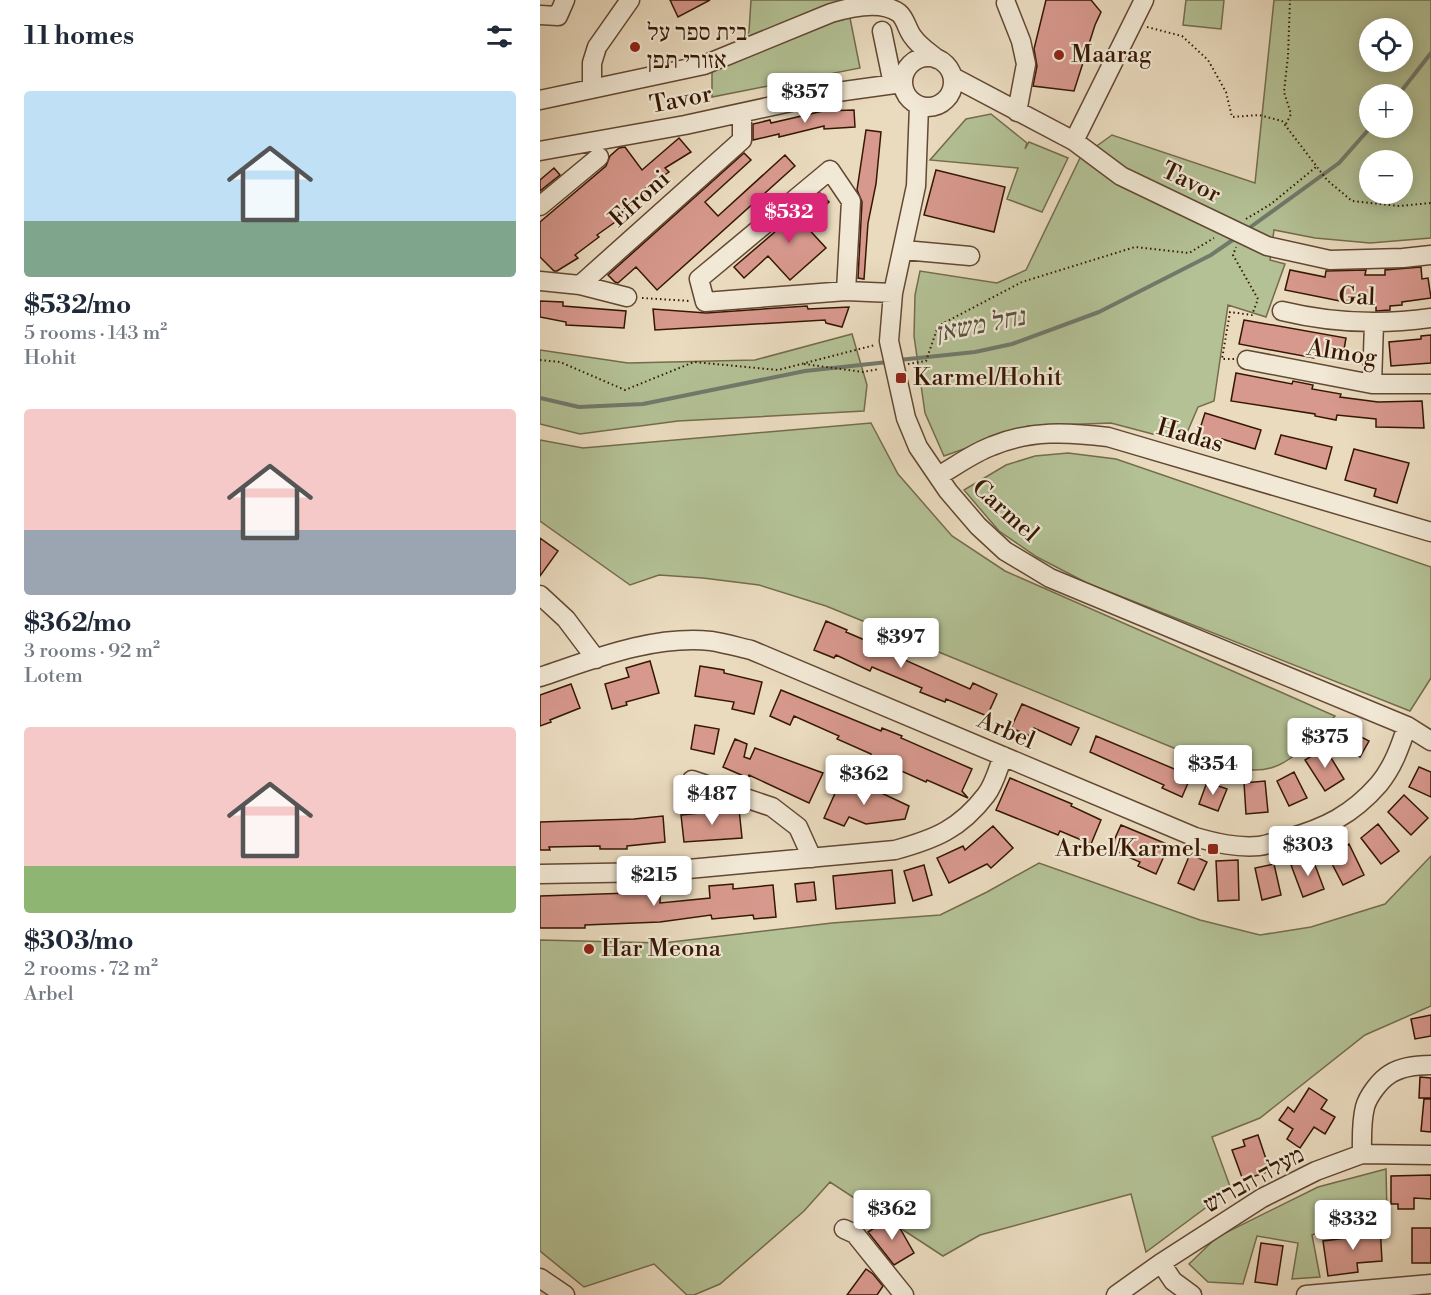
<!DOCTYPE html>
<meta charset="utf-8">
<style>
:root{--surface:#fff;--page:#f2f2f3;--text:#1f2937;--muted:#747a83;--accent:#db2777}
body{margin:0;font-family:"Libre Bodoni","Frank Ruhl Libre",serif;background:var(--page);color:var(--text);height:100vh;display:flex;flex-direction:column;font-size:22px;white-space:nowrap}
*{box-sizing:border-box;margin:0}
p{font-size:20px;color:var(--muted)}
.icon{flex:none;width:33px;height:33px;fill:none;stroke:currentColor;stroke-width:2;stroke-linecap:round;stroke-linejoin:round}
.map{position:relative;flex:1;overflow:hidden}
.panel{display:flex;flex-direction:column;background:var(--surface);width:540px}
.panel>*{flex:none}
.tools{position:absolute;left:819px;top:18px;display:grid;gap:12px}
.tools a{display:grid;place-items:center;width:54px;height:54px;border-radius:50%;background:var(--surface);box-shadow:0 3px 15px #0003;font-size:30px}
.price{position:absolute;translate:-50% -51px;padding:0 14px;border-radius:6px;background:#fff;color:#222;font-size:20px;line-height:39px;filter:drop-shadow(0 2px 3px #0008)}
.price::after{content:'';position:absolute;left:50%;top:36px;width:18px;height:14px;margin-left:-9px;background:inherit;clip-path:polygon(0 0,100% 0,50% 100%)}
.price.selected{background:var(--accent);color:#fff}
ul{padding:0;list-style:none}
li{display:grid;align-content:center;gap:12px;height:318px;padding:0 24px}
li span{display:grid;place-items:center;height:186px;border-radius:6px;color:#555}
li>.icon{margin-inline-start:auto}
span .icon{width:108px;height:108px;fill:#fffc;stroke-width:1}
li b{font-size:26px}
h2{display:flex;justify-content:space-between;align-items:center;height:72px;padding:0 24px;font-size:26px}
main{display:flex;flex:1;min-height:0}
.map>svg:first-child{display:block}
.green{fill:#b3c195;stroke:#746c4c;stroke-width:1.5;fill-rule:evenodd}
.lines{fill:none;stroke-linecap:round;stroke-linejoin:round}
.stream{stroke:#71796b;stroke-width:4}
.building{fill:#d7988d;stroke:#361704;stroke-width:1.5}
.minor-casing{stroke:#634833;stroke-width:21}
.path{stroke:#361704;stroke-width:2;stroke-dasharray:1.5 3;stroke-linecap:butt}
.minor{stroke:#f1e8d5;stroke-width:18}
.poi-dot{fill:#8f2418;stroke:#f1e8d5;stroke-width:2}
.labels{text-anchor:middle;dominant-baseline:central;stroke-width:4.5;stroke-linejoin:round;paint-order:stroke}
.poi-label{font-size:24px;fill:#361704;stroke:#f1e8d5;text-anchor:start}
.street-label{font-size:24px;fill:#361704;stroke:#f1e8d5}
.water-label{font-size:26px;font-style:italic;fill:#585040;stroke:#f1e8d5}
</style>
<main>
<section class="panel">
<h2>11 homes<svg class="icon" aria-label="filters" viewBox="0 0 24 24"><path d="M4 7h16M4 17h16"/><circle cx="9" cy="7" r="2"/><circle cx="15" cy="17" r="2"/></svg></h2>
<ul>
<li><span style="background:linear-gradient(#bfe0f5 70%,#7fa58c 0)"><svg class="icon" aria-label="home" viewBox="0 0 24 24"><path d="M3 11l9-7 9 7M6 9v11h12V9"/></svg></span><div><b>$532/mo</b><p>5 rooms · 143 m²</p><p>Hohit</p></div></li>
<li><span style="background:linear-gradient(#f6c9c9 65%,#9aa5b1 0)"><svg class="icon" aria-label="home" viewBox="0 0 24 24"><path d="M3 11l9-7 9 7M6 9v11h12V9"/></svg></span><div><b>$362/mo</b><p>3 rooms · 92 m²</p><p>Lotem</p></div></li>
<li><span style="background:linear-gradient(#f6c9c9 75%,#8fb573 0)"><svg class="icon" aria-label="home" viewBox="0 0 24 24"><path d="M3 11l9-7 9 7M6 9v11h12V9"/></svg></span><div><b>$303/mo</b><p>2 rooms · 72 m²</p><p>Arbel</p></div></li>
</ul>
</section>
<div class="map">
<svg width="891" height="1295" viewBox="0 0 891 1295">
<rect width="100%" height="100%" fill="#eadbbf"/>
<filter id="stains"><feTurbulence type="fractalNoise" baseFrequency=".00333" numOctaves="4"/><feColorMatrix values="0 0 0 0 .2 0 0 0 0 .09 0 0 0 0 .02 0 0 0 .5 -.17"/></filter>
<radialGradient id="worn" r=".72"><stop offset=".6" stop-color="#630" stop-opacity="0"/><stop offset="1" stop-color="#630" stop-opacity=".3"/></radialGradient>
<!-- green -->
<path class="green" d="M211,0H329L310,18L320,68L172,97V65L209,32Z
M646,0H684L681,29L643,25Z
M734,0H891V238L830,243L775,238L734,230L730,260L745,264L726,317L688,305L674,401L658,407L643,442L571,423L488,426L404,456L385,413L374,336L375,295L380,271L457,283L486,270L540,158L572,135L715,183ZM830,28H862V62H830ZM830,94H862V128H830ZM830,160H862V194H830Z
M451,114L487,143L485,149L489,142L528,158L502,212L467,199L478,168L390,160L426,119Z
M312,334L327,385L324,411L138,421L40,434L0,424V350L88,363L215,360Z
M331,423L358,474L412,536L465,571L795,716C740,775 729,782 651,755L286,606L219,585L163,578L119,575L90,585L0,521V440L43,448Z
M528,453L576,459L891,567V678L870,711L547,583L497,557L459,531L424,490L466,465L495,456Z
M891,856V1006L825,1035L720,1118L672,1137L691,1189L606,1252L591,1194L440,1235L403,1256L290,1182L264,1211L180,1284L154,1295H147L114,1264L44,1287L0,1251V940L123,943L292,923L400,915L447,892L499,863L660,920L720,935L771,927L845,904Z
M846,1169L847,1214L819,1217L772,1235L780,1277L752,1279L758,1243L717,1236L703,1284L668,1282L649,1264L677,1237L778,1187Z"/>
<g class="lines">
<!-- stream -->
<path class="stream" d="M859,94L891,53
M705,231L799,163L830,128
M359,360L435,352L472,344L559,312L671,255L697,237
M0,398L39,407L103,404L265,371L348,362"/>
</g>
<!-- building -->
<path class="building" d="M130,0H170L138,17Z
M506,0H551L561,12L555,25L534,91L493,86L497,66L494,49Z
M314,110L315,127L284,129V126L239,137V134L213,140V124L230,120L231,123L283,111Z
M326,130L341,132L336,184L328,223L324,279L318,278L322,202L317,190Z
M139,138L151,152L125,168L129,172L103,190L106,194L82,212L85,215L57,235L59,237L35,255L38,258L17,271H14L0,257V222L66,166L70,156L79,148L85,147L102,170Z
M204,153L211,160L165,202L178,216L245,155L255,166L117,290L96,267L78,283L75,282L68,275Z
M14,168L20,175L0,191V180Z
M396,170L465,187L454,232L384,215Z
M280,193L289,202L264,224L286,248L250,280L228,256L204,278L194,267Z
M881,267L882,279L888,278L891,298L862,302V305L850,306V310L836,311V304L800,301L745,290L750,270L785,277L786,271L826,270L825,275H845V270Z
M0,301L23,302V306L86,311L84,328L26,325V322L0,317Z
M267,306L268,309L309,307L302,327L286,323L285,320L115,330L113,309L166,313Z
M704,320L806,338L802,361L775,356L774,358L699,344Z
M891,335V363L851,366L849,342L881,339V336Z
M696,373L752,384L753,381L773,385L772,389L801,394L800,397L838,402L882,401L884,428L836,427V419L797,415L796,420L775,416V414L691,401Z
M665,413L721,430L715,449L682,439L681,442L658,435Z
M741,435L792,447L786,469L735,454Z
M814,449L869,463L857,503L834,496L836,489L805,480Z
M0,538L18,551L0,576Z
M286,621L307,630L306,632L341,647L340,649L430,689L433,683L457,694L447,716L406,699L405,702L380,692L382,688L332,667L330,671L296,655L294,658L274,650Z
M110,661L119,693L86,702L87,705L72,709L65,684L89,677L86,668Z
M160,666L184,670V673L222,682L214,714L192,709L194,702L155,696Z
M31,684L40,708L10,720L11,722L0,726V695Z
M241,690L341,731L342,728L362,736L361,738L432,769L422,791L428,798L387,780L386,782L330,757L331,754L297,739L299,736L254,716L250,725L230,716Z
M482,704L539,728L531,745L494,728L490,736L471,728Z
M155,725L179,729L174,754L151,749Z
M808,730L829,741L820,757L799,746Z
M556,736L651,776L642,797L622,788L624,785L550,752Z
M195,739L207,744L204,757L210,759L215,748L283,773L269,803L209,775L208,778L183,767Z
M785,748L804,779L785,791L765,760Z
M879,767L891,772V797L869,787Z
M754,772L767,798L749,806L737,781Z
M470,778L532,804L531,806L561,820L551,844L520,831L518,835L456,810Z
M301,780L331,793L333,789L369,806L365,819L326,824L309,817L304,826L284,818Z
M725,781L728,812L706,814L704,783Z
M667,782L687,789L678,811L659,804Z
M864,795L888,818L871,835L848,812Z
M199,809L202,838L144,842L141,815Z
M123,816L125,842L87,846V849H60V846L9,847L10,850H0V822L94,819Z
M838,824L859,851L841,864L821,838Z
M581,825L629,845L616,874L598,866L600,862L570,849Z
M453,826L473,848L451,868L447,864L409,883L397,858L423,846L425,850Z
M809,844L824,875L803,885L787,854Z
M650,854L667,862L654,890L638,883Z
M772,857L784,889L763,897L751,865Z
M698,860L699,900L678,901L676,861Z
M734,864L741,895L722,900L715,868Z
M384,865L392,895L373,901L364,871Z
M352,870L355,903L296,909L293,876Z
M274,882L276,900L257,902L255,884Z
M193,884V889L233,885L236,917L214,919L213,915L172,919L171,915L120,922L45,925V928H0V896L120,892V903L170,898L169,886Z
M891,1015V1036L875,1039L871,1019Z
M880,1077L891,1078V1098H879Z
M769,1088L787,1100L781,1109L795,1117L785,1134L774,1127L760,1148L747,1139L753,1129L739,1120L748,1107L754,1112Z
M884,1099H891V1132L881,1131Z
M718,1135L730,1171L703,1180L692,1150L705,1146L703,1140Z
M891,1175V1199L874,1198V1209H858V1204H851V1176Z
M353,1216L374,1253L354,1265L328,1232Z
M840,1225L842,1261L817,1263L818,1272L788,1276L783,1241L822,1236V1226Z
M872,1228H891V1263H872Z
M721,1243L743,1246L737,1285L715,1282Z
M326,1269L333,1274L343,1286L337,1295H307Z"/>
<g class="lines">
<!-- minor casing -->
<g class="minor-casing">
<path id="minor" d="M466,3L481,41L486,64L477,112
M0,15L18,16L25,0
M342,31L353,84
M363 82a25 25 0 1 1 50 0a25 25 0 1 1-50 0Z
M413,77L534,141L581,176L727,246L790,260L863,258L891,255
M52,89V63L57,47L90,0
M0,100L164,65L291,13C311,7 341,0 359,13C366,19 367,30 373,37C379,46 389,52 397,59
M379,106L376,186L353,293L349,341L366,418L378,447L408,491L438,526L465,551L510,578L867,726L891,741
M534,141L604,0
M0,151L145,125L297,92L362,83
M0,206L59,157
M364,250L430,256
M0,281L40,285L202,140V113
M40,285L87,297
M306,291L311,201L290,170L159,279L165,302L306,291L353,293
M742,311C791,323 841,325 891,318
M707,360L832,384H891
M832,384L834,323
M398,476C416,466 433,453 452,446C490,430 528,432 568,437L891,532
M0,595L26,619L56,659
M0,677C54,659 113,635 171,641C184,643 198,647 211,650L655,837C676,843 697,848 719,846C728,845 737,841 746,839C785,828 812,815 839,784C853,767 860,747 867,726
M152,780L232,807L258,827L272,858
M0,874L116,872L355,850C395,839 420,829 446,795C454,785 458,769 463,756
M822,1154C822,1139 821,1123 825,1107C828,1096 840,1080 850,1074C861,1067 879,1065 891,1065
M304,1229L315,1234L364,1295
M621,1263L633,1281L652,1295
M0,1278L25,1295
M576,1295L621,1263L722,1198L776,1171L822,1154L891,1155
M766,1295L891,1284"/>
</g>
<!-- path -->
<path class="path" d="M607,27L642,36L668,60L686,92L692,117L719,115L742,121L787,180L812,201L859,206L891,203
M746,124L751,114L744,92L748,56L750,0
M706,219L731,204L776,167
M102,298L150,301
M694,359H682L690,312L712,315L718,299L693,255L696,247
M0,360L20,362L85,390L154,362L238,370L335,345
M264,364L323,372L339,369
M368,364L386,361L398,326L482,282L595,247L649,253L674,238"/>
<!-- minor -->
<use href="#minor" class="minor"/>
</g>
<!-- markers -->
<g class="poi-dot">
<circle cx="95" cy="47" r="6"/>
<circle cx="519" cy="55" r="6"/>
<rect x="355" y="372" width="12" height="12" rx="3"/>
<rect x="667" y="843" width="12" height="12" rx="3"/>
<circle cx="49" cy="949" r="6"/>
</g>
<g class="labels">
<!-- poi labels -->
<g class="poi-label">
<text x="107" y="33">בית ספר על<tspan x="107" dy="28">אזורי תפן</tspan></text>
<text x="531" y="55">Maarag</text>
<text x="373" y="378">Karmel/Hohit</text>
<text x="661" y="849" text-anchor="end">Arbel/Karmel</text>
<text x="61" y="949">Har Meona</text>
</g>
<!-- street labels -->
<g class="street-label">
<text transform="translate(141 100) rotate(-11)">Tavor</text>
<text transform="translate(651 183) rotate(26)">Tavor</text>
<text transform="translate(100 199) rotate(-42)">Efroni</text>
<text transform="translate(817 297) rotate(2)">Gal</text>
<text transform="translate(802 353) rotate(9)">Almog</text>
<text transform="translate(650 436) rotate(16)">Hadas</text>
<text transform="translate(465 511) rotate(42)">Carmel</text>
<text transform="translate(466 731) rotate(23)">Arbel</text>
<text transform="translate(714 1180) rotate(-29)">מעלה הברוש</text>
</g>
<!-- water labels -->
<g class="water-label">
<text transform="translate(440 325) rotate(-11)">נחל משאן</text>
</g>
</g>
<rect width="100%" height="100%" filter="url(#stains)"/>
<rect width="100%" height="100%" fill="url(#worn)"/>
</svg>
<div class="tools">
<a><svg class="icon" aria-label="locate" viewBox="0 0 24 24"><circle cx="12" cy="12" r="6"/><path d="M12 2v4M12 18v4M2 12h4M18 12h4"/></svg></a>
<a>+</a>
<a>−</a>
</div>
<b class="price" style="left:265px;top:124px">$357</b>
<b class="price selected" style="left:249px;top:244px">$532</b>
<b class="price" style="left:361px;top:669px">$397</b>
<b class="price" style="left:785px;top:769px">$375</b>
<b class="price" style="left:673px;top:796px">$354</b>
<b class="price" style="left:324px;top:806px">$362</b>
<b class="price" style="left:172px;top:826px">$487</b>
<b class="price" style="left:768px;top:877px">$303</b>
<b class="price" style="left:114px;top:907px">$215</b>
<b class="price" style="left:352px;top:1241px">$362</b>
<b class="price" style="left:813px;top:1251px">$332</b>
</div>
</main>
